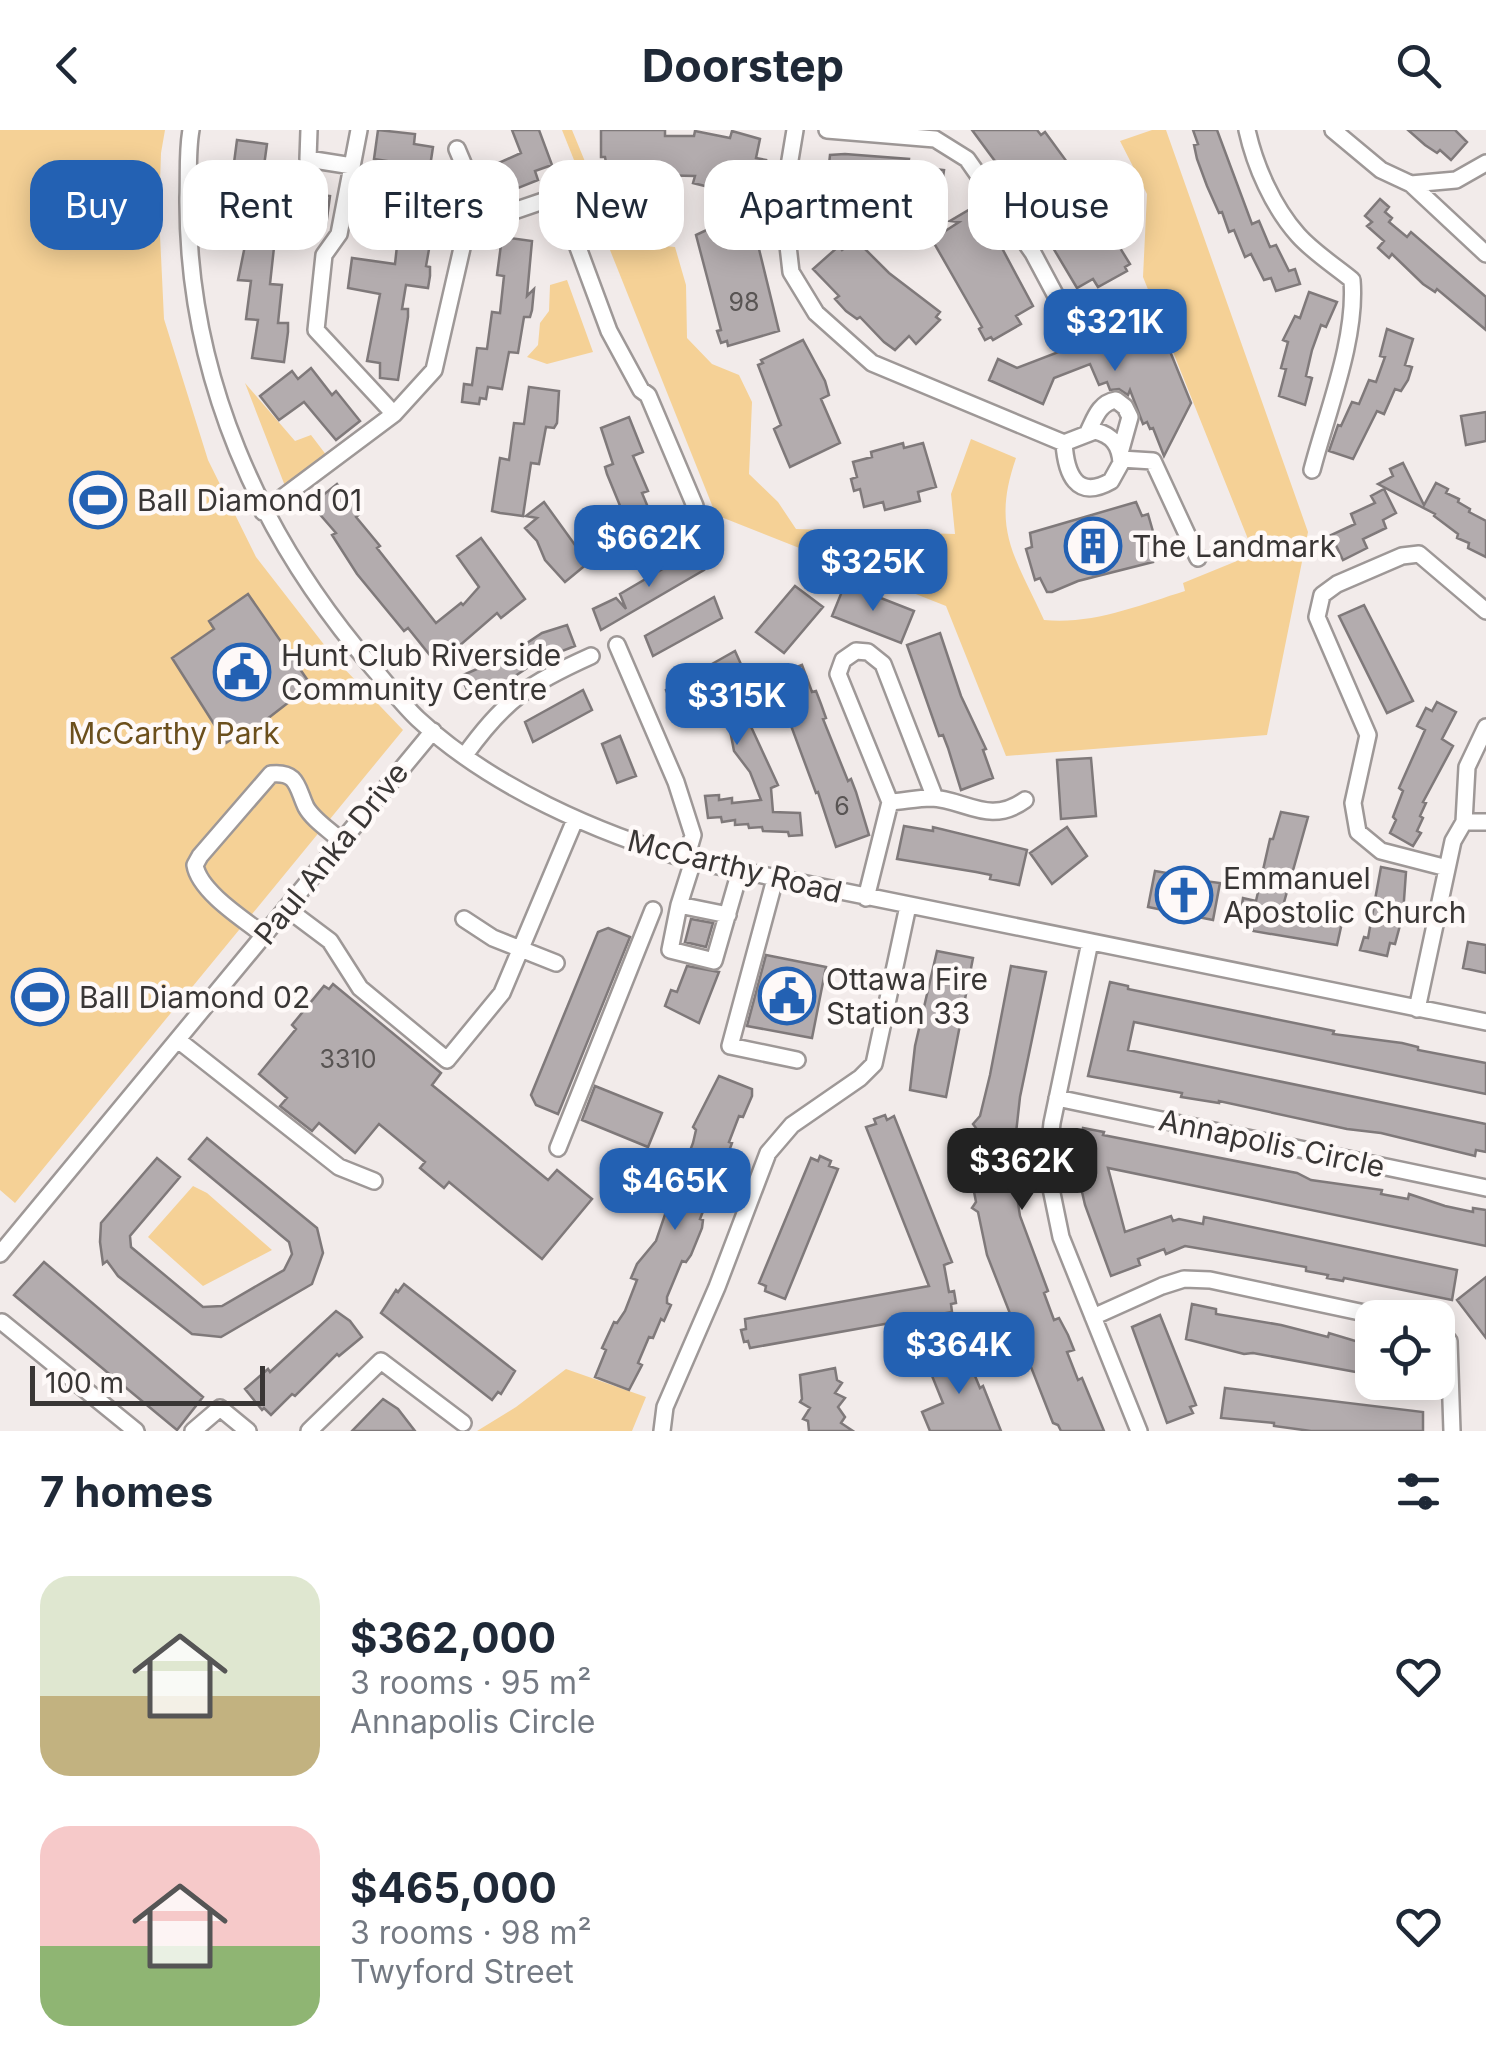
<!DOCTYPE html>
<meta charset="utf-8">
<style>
:root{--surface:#fff;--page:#f2f2f3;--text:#1f2937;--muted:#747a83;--accent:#2361b3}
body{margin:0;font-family:Inter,sans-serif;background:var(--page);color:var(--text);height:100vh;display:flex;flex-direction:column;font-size:38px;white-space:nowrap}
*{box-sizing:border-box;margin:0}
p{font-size:32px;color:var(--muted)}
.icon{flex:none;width:55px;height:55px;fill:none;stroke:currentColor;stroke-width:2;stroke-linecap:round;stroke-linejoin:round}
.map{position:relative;height:1301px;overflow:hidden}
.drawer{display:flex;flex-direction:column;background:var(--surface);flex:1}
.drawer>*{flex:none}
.banner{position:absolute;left:30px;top:30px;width:1428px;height:90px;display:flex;gap:20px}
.controls{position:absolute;left:1355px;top:1170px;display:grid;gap:20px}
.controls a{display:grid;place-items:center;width:100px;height:100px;border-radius:20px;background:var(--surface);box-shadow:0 5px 25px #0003;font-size:50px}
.scale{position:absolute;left:30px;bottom:25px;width:235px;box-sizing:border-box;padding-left:10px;border:5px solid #393635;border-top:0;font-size:28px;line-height:35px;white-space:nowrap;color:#393635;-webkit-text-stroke:8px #fef9f8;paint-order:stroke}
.price{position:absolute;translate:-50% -85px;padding:0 22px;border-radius:20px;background:var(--accent);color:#fff;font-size:32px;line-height:65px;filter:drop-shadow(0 2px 5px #0008)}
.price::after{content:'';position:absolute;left:50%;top:60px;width:30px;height:22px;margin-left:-15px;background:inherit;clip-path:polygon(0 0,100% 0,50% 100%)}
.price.active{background:#222;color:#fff}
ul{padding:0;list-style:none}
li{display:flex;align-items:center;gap:30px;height:250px;padding:0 40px}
li span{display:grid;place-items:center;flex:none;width:280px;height:200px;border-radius:30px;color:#555}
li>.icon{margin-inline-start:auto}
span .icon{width:120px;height:120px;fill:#fffc;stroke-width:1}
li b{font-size:42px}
h2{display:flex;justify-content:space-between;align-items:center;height:120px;padding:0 40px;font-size:42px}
.chip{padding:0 35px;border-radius:30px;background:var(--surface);box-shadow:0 5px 25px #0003;font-size:35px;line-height:90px}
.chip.active{background:var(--accent);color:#fff}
header{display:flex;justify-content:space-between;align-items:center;height:130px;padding:0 40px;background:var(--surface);font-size:45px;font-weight:700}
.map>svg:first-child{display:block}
.green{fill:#f5d196}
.building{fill:#b3acae;stroke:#7f797a;stroke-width:2.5}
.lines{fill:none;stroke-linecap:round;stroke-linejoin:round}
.minor-casing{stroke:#9e9897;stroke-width:20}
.minor{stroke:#fff;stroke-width:15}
.labels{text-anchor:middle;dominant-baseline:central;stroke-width:9;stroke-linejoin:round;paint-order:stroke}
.number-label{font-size:25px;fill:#585453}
.poi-label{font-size:30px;fill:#393635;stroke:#fef9f8;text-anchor:start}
.park-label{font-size:30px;fill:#6b4f1c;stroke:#fef9f8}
.street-label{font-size:30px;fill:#393635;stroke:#fef9f8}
</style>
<header><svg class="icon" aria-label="back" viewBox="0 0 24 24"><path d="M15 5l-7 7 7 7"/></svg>Doorstep<svg class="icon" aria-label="search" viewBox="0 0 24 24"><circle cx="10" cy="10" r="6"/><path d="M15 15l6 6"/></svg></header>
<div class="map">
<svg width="1486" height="1301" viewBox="0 0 1486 1301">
<rect width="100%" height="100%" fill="#f2ebea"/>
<!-- green -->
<path class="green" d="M0,0H165L161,23L159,84L164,189L208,330L256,427L336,530L403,600L15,1073L0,1060Z
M562,0H572L586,34L604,51L613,94L632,113L675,117L686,155L687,208L712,234L739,245L752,272L749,344L778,372L796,399L955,404L951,364L971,309L1016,328C991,400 1015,426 1044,490C1092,495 1140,475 1185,461L1183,453L1254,424L1143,147L1147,64L1120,11L1152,0H1166L1308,402L1267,605L1006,626L946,476L716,385Z
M371,40L391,43L379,118L361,112Z
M567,150L593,222L547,234L527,227L538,215L540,193L549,181L550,155Z
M245,253L295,311L311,305L327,326L285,356Z
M193,1056L207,1063L272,1120L203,1156L148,1107Z
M566,1239L646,1267L632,1301H477L516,1277Z"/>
<!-- building -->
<path class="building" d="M378,0L415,4L414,14L433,17L428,50H434L433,97L426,136L430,137V146L428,158L406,155L402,179H408V187L398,250L380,248V233L367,231L380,164L348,158L352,128L395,134L406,34L374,29Z
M512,0H539L552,35L535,41L538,50L503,64L492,36L521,23Z
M601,0H665V6H694L695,1L730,8L732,1L760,9L756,28L766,30L759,62L754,61L753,67L741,65L693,53L695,46L608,44L605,27H601Z
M972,0H1037L1041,5L1045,2L1067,32L1063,36L1082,59L1088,56L1102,89L1130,134L1125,137L1127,141L1098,157L1093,149L1077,158L1043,101L1039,88L1044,85L1010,42L1006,46Z
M1193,0H1217L1252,94L1259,91L1270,117L1276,115L1289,141L1295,139L1300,154L1276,161L1271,148L1264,150L1251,124L1245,127L1234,100L1229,102L1222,82L1219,83L1207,56L1197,29L1194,15L1198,14Z
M1408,0H1455L1467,12L1451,30L1440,20L1437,23L1425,15Z
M237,10L267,14L260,65L291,69L292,61L330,66L326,96L288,92V100L276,99L270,154L282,155L278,193H288V202L284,232L252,228L258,190L246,189L251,151L238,150L251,86L233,81L237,49L232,48Z
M845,24L909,29L908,36L944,40L937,90L816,76L819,43L828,44L830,25Z
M1380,69L1389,77L1385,82L1392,88L1389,92L1407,107L1411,102L1486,167V200L1437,159L1435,162L1423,154L1392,124L1389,128L1378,118L1384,111L1367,96L1372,92L1365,86Z
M972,78L991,110L996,107L1033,176L1016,186L1021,194L993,210L991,207L985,210L979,199L982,197L934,113L938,110L936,107L959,92L950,91Z
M743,82L753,117L758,115L779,201L728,216L727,211L721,213L717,201L721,200L696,105L711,98L710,93Z
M502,107L532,111L527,166L534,159L532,180L530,187H524L518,223L509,222L502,259L488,257L486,269L480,268L479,274L462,272L464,254L472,255L477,218L487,219L492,182L500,183L504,146L497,145Z
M856,110L889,143L940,182L936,187L940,190L916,214L909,206L895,220L884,212L860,187L857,189L846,181L835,169L839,166L813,139L839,116L842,120Z
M1309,162L1337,172L1326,197L1321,195L1312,220L1306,246L1312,248L1305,275L1279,266L1286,239L1281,238L1288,212L1283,210L1295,186L1300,188Z
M1152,177L1191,273L1164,326L1153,298L1150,299L1147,292L1143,294L1130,260L1128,265L1119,259L1110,260L1107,252L1099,255L1090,234L1054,248L1043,274L989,250L998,229L1017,238L1142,190L1143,181Z
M1387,199L1413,209L1405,235L1412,237L1408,250L1401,261L1395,259L1384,284L1377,281L1353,329L1329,321L1338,295L1341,296L1352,272L1359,274L1369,250L1376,252L1385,227L1380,226Z
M803,210L825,251L829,265L821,269L840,313L790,337L774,299L781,295L758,235L763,233L761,230Z
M311,238L332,265L336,261L360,291L336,310L304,272L279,290L260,266L292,241L298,249Z
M529,257L559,261L557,293L554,298L546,297L539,334L531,333L523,386L500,383L492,381L500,328L509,330L514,293L524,294Z
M1486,282V311L1466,315L1461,286Z
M629,287L643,322L633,326L648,361L642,363L655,394L637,402L640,410L635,414L605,424L594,395L623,383L607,344L605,337L613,334L601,298Z
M903,313L904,318L923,313L936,357L918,362L920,371L885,380L883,372L864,377L860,359L854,361L851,349L857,347L853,332L872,327L871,322Z
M1403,333L1424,375L1436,353L1448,359L1446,363L1459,369L1458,372L1470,379L1469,382L1486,391V427L1468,418L1469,413L1457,408L1458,404L1434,386L1435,384L1378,354L1393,346L1390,339Z
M337,354L361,383L356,387L380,416L377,418L436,493L461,473L463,475L479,457L457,426L481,408L525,469L501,488L497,483L458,517L450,520L445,513L429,524L408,498L404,501L357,444L332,405L336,403L317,381L313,373Z
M1384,359L1396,383L1383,390L1386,398L1363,409L1367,418L1343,430L1331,405L1355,394L1351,384L1375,373L1371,366Z
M544,372L588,433L565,452L545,430L537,411L525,398L537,388L526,386Z
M1136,372L1142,386L1148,384L1154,405L1157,416L1151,417L1153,432L1078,451L1052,462H1047L1040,448L1035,450L1026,419L1032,417L1030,403Z
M695,420L704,440L601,500L593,479L616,468L626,479L620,464Z
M845,454L914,481L901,513L832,486Z
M795,456L823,477L784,523L756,502Z
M248,464L311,555L249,603L246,599L226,613L172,528L214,499L209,491Z
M714,467L722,488L653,526L645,506Z
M1364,475L1413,571L1387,583L1339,486Z
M567,495L575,516L539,530L506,552L470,567L461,546L509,525L542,503Z
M940,503L961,566L986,619L983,620L993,648L961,660L948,618L943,605L939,606L907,515Z
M735,521L744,541L735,544L746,574L747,588L778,655L771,658L773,682L800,683L802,705L789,706L788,702L763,701L762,697L749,698L748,694L735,695V690L722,692L721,687L708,688L705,666L719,665V670L732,668V673L761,670L750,642L734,621L729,595L716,561L674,580L666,560Z
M802,535L812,562L816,561L821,574L826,588L823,589L848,651L851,649L856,662L869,705L836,717L818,662L816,663L783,574L780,575L769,548Z
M583,560L592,580L533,612L525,592Z
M1437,572L1456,582L1442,609L1453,616L1423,672L1426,673L1420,686L1423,688L1417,701L1421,703L1413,716L1390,703L1396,690L1393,687L1403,661L1399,658L1425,600L1417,596L1426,578L1432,581Z
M620,606L636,646L617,653L602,614Z
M1091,628L1096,686L1061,689L1057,630Z
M1281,682L1308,687L1283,776L1343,788L1337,815L1253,801L1252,798L1239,794L1243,768L1256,771L1270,709H1273Z
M904,696L933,701V697L1027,720L1019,755L990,749L991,745L976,742L897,729Z
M1067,697L1087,726L1052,754L1030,723Z
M1381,737L1406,742L1403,784L1395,814L1390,813L1387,826L1360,820L1364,807L1368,808Z
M1155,741L1167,743V746L1220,753L1213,790L1148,777Z
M691,789L713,793L706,817L685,812Z
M608,798L630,807L558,984L536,975L531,965L598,802Z
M1468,812L1486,815V843L1463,838Z
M937,821L973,828L946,967L910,960L915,916Z
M766,825L826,837L812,908L747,896Z
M687,836L719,842L699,893L665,876L671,860L677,862Z
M1011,836L1046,842L1020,967L1016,1003L1014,1002L1013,1040L1020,1086L1048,1161L1044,1163L1054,1190L1059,1188L1068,1205L1074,1220L1067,1222L1078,1250L1082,1248L1104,1301H1061L1058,1295L1053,1293L987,1125L978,1082L972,1078L976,1072L970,1041L976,998L973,994L980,986L990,945Z
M1110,852L1128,856V859L1334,901L1333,904L1402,913L1418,917V920L1486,933V964L1134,892L1128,920L1486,994V1022L1476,1020L1475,1026L1381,1003L1347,999L1219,971V973L1181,967L1182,963L1088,946Z
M333,854L441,943L432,955L469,985L548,1050L557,1040L592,1069L542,1129L449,1052L444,1058L420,1038L425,1032L379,994L355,1023L319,993L312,1001L280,976L287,968L259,944L296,899L292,895L324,856L329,859Z
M719,946L752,959V966L743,987L739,986L729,1012L732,1013L725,1032L729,1034L722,1050L718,1048L714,1053L700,1089L703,1090L702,1098L691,1125L686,1132L682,1131L667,1167V1173L671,1175L664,1191L661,1189L653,1208L649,1207L638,1233L642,1235L629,1260L595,1247L606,1220L602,1218L614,1192L617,1193L625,1181L637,1150L631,1148L637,1134L656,1111L670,1070L666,1069L669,1055L675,1041L681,1044L693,1013L696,1000L693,997Z
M595,956L662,983L648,1017L582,990Z
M885,985L887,990L894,986L952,1132L944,1135L949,1162L954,1161L956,1173L951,1174L952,1182L750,1218L748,1211L744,1212L741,1200L746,1199L745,1189L929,1156L866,997L876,994L874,989Z
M1083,998L1104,1002L1103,1005L1297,1043L1311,1050L1382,1060L1381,1064L1408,1069L1409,1064L1445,1076L1473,1082V1078L1486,1080V1116L1108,1038L1125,1102L1171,1086L1173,1091L1179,1089L1203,1094L1204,1087L1457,1140L1452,1170L1344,1148L1343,1151L1327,1148L1328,1145L1306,1141V1137L1185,1116L1166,1124L1164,1119L1138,1129L1140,1135L1111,1146L1085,1075L1077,1040Z
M207,1008L317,1098L323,1123L312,1154L221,1207L192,1204L118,1146L107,1131L103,1134L100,1112L101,1093L157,1028L180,1047L130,1106L131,1117L203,1177L222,1176L284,1140L292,1124L289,1112L189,1029Z
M820,1026L831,1031L829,1036L838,1039L785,1169L765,1161L766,1156L759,1153L811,1028L818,1031Z
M44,1132L203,1267L177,1300L14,1165Z
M1486,1147V1208L1457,1170Z
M404,1154L515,1241L501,1264L498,1262L492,1270L381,1183L396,1160L398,1162Z
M1192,1174L1216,1179V1184L1281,1195L1328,1207L1329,1203L1372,1216V1245L1253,1223L1244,1224L1186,1209Z
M336,1181L350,1191L362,1207L339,1226L337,1224L295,1266L292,1264L271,1285L264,1278L262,1280L245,1259L268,1239L270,1242Z
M1160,1185L1196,1275L1190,1277L1193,1283L1167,1293L1132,1197Z
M963,1217L980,1258L983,1256L1001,1301H930L922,1282L943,1273L926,1231Z
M835,1238L837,1250L842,1253L835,1263L845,1268L838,1277L845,1287L841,1293L853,1301H809L808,1291L803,1289L810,1278L800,1272L802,1269L800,1245Z
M1225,1258L1423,1282V1301H1311L1274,1296V1293L1221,1288Z
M383,1269L398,1279L415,1301H352Z"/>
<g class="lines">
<!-- minor casing -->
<g class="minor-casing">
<path id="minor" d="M191,0C187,22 189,45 188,68C187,245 259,406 373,538C388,555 402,574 418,589C491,657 599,704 693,731L1486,892
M309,0L308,29L352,36
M359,0L339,104L324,125L316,200L394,284
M795,0L783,72L791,142L816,183L872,233L1064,313
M827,0L935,9L967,29L1033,123L1064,181
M1247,0C1255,36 1273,77 1298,105C1313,122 1335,136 1352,150C1357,209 1327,282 1312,340
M1333,0L1381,40L1411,54L1486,124
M457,19L487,90
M1411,54L1456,50L1486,33
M1095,301C1112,305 1120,315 1121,333L1111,351C1076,371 1066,343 1064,313Z
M1088,302C1095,288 1099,273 1116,270L1125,277L1130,287L1120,323
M1121,329L1153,331L1198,428
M263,382L394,284L434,240L465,105L476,94L549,69H560L609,201L641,260L648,265L695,376
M617,515L676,652L693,705L686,729
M465,625C505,569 529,554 591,526
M890,672C904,671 918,668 931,668C965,669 989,696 1025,670
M1464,692H1486
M693,731L679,775L670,820L714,831L740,741
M1447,738L1381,721L1358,702L1353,673L1368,605L1317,487L1322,465L1337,454L1402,426L1419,424L1486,481
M775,749L730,916L797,930
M866,768L890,672L838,544L843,530L856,521L868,522L883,534L935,668
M679,775L728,785
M286,778L330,811L360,858L447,930L502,863L575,690
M464,789L493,808L556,833
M264,805C243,789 199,761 195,735L200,726L271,644C298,641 297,658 306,677C313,690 331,701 341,711
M1090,812L1052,993L1047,1039L1061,1107L1139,1301
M1417,879L1453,711L1464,692L1467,637L1486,597
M178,910L339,1037L374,1051
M1057,968L1486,1058
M558,1018L653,780
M0,1124L433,601
M1093,1187L1162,1156L1184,1149L1210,1150L1388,1188
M2,1192L136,1301
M1438,1200L1449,1211L1452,1301
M193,1301L220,1278L248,1301
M309,1301L381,1231L463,1293
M662,1301L665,1277L717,1157L768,1023L792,995L860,948L874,934L908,776"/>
</g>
<!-- minor -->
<use href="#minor" class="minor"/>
</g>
<!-- icons -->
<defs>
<g id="stadium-ring" transform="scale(2.875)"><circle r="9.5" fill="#fef9f8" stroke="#2361b3" stroke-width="1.5"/><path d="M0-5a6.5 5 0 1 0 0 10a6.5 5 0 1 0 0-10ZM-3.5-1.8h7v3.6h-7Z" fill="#2361b3"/></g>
<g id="building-ring" transform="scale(2.875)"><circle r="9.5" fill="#fef9f8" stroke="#2361b3" stroke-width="1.5"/><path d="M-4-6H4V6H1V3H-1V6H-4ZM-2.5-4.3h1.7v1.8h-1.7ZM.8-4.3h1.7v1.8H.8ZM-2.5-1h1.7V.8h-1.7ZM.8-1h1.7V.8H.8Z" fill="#2361b3"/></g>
<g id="civic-ring" transform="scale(2.875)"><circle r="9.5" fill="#fef9f8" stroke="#2361b3" stroke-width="1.5"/><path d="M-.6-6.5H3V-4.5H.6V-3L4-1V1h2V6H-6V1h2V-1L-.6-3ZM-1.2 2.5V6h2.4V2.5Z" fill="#2361b3"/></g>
<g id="church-ring" transform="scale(2.875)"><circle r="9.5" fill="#fef9f8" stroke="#2361b3" stroke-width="1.5"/><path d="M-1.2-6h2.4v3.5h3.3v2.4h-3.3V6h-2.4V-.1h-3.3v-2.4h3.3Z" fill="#2361b3"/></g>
</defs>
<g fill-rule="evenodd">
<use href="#stadium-ring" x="98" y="370"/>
<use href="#building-ring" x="1093" y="416"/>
<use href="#civic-ring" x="242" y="542"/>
<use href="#church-ring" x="1184" y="765"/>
<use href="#civic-ring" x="787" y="866"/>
<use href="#stadium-ring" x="40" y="867"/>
</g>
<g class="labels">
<!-- number labels -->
<g class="number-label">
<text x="744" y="172">98</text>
<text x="842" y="676">6</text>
<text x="348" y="929">3310</text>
</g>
<!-- poi labels -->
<g class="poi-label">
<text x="137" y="370">Ball Diamond 01</text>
<text x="1132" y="416">The Landmark</text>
<text x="281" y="525">Hunt Club Riverside<tspan x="281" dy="34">Community Centre</tspan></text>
<text x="1223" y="748">Emmanuel<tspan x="1223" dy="34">Apostolic Church</tspan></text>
<text x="826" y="849">Ottawa Fire<tspan x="826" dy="34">Station 33</tspan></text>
<text x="79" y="867">Ball Diamond 02</text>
</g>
<!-- park labels -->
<g class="park-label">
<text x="174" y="603">McCarthy Park</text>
</g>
<!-- street labels -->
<g class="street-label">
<text transform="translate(331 723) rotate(-51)">Paul Anka Drive</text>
<text transform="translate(735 736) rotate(14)">McCarthy Road</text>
<text transform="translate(1272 1013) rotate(12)">Annapolis Circle</text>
</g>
</g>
</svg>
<div class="controls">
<a><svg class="icon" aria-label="locate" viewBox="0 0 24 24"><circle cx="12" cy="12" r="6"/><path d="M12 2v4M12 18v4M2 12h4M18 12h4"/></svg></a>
</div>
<div class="scale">100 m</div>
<b class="price" style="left:1115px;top:244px">$321K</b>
<b class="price" style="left:649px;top:460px">$662K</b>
<b class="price" style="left:873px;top:484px">$325K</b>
<b class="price" style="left:737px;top:618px">$315K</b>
<b class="price active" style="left:1022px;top:1083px">$362K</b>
<b class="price" style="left:675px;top:1103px">$465K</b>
<b class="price" style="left:959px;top:1267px">$364K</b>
<div class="banner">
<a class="chip active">Buy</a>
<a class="chip">Rent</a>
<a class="chip">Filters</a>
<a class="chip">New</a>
<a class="chip">Apartment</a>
<a class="chip">House</a>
</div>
</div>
<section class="drawer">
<h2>7 homes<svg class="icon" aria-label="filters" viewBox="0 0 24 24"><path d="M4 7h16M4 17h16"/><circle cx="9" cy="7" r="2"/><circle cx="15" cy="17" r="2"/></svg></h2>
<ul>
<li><span style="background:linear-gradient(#dfe7d0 60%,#c2b280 0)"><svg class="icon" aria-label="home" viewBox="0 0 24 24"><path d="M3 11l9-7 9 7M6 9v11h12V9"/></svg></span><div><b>$362,000</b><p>3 rooms · 95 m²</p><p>Annapolis Circle</p></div><svg class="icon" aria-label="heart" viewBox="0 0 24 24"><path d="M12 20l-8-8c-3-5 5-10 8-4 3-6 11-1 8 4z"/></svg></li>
<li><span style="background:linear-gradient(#f6c9c9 60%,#8fb573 0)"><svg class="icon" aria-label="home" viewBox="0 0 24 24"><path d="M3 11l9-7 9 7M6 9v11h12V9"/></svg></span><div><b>$465,000</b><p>3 rooms · 98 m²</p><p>Twyford Street</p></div><svg class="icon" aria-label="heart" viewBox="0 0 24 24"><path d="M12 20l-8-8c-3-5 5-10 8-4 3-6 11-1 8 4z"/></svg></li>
</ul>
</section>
